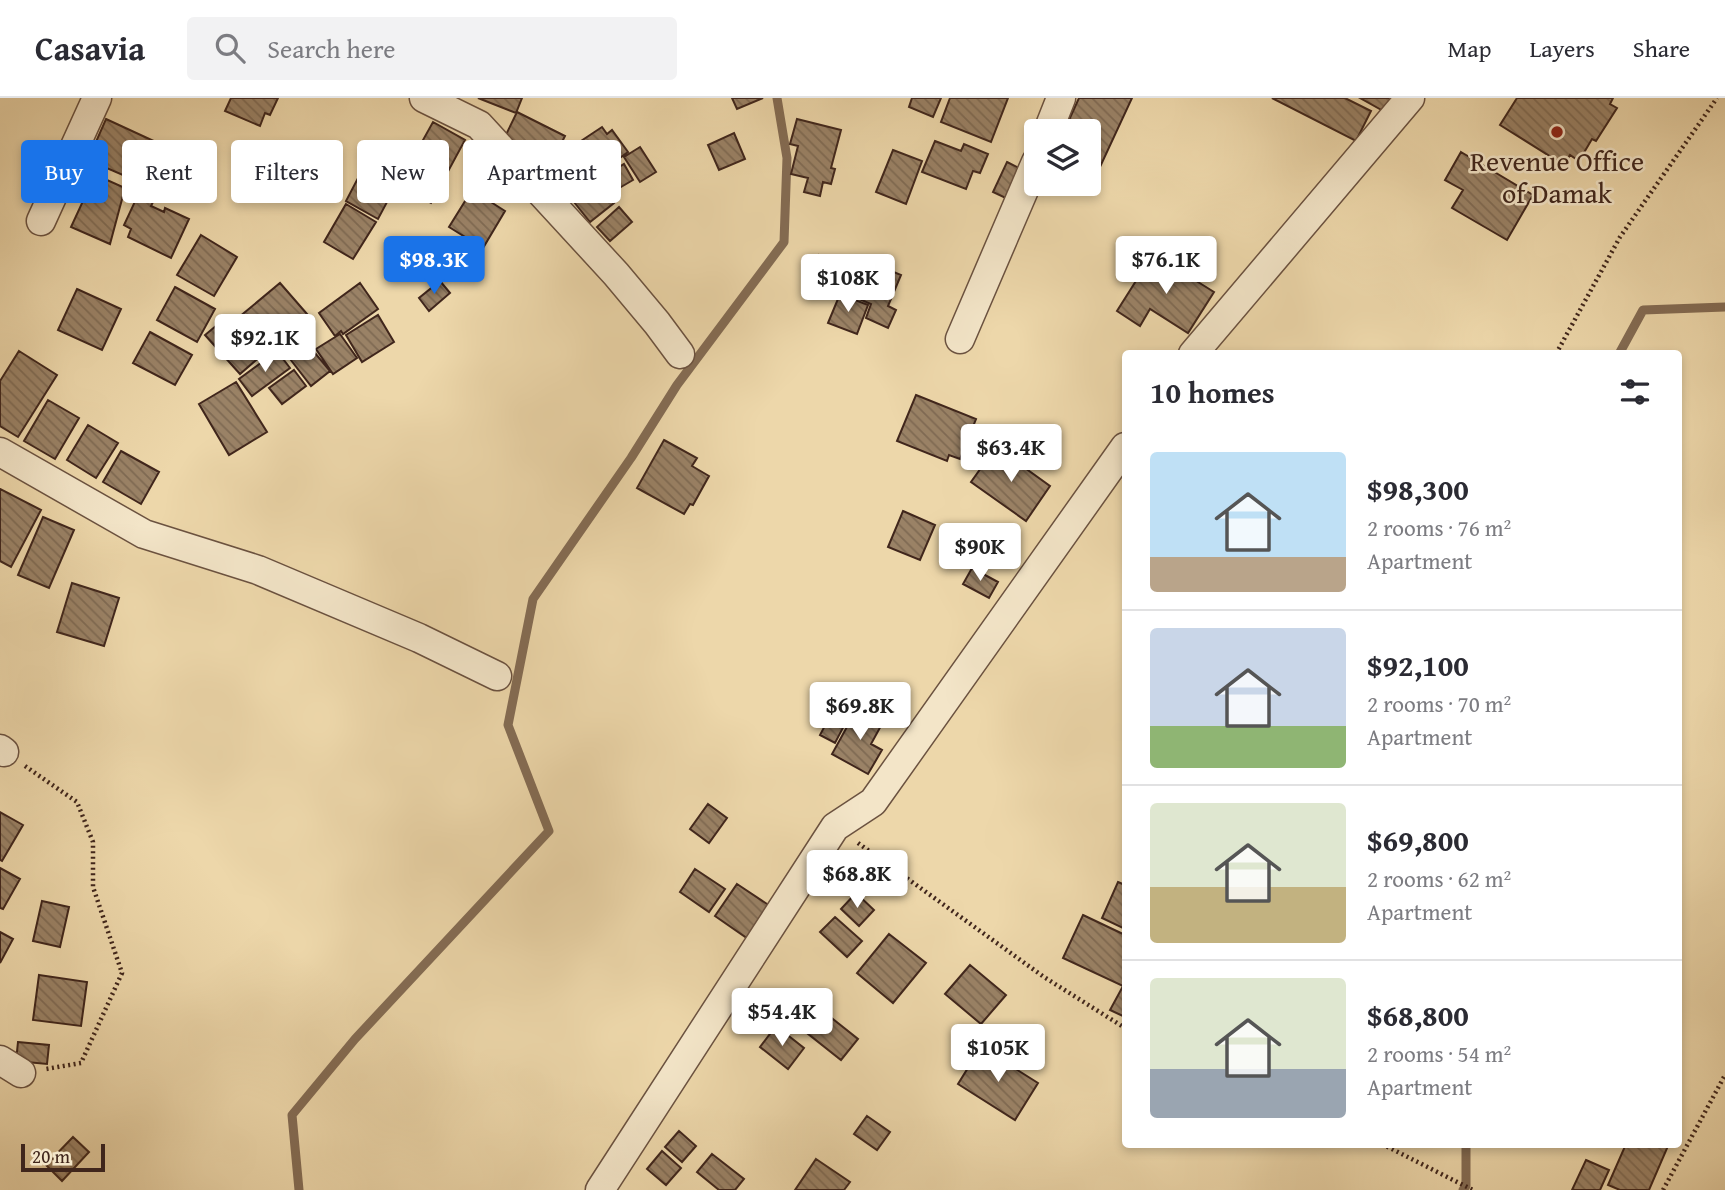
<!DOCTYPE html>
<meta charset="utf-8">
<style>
:root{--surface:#fff;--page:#f2f2f3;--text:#2b2b33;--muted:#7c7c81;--line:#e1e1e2;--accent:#1a73e8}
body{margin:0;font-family:"Gentium Book Plus",serif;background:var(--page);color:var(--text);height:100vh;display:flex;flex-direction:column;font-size:26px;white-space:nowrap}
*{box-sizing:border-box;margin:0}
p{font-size:23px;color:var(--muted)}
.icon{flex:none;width:38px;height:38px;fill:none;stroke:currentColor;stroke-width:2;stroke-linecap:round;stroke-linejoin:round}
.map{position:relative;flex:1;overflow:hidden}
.details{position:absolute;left:1122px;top:252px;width:560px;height:798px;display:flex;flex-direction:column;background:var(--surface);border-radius:7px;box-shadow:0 4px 10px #0003}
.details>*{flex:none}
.guide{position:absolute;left:21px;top:42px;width:665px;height:63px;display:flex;gap:14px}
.tools{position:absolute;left:1024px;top:21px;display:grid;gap:14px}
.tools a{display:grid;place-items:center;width:77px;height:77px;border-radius:7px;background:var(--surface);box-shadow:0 4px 10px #0003;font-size:35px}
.scale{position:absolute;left:21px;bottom:18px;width:84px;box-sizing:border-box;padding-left:7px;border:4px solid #40261c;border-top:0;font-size:19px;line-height:24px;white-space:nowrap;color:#40261c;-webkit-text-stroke:5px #f3e5c8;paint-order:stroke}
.price{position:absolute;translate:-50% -60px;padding:0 16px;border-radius:7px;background:#fff;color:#222;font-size:23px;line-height:46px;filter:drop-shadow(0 2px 4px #0008)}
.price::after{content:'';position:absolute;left:50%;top:42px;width:21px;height:16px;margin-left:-10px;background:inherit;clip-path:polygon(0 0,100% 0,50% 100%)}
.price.selected{background:var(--accent);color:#fff}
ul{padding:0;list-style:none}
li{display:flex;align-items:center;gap:21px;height:175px;padding:0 28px}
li+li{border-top:2px solid var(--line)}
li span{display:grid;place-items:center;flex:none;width:196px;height:140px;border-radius:7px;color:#555}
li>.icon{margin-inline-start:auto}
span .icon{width:84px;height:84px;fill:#fffc;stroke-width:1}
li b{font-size:30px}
h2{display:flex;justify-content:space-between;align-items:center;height:84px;padding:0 28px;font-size:30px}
.chip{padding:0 24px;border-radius:7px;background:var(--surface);box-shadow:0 4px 10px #0003;font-size:24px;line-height:63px}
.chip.selected{background:var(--accent);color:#fff}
header{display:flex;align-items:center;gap:42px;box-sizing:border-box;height:98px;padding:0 35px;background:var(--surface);border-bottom:2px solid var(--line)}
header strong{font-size:33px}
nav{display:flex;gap:38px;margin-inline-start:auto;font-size:24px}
.search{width:490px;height:63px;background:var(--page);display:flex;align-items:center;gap:18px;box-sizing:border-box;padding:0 24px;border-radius:7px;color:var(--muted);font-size:26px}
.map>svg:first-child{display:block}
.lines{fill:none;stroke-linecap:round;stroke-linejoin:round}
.stream{stroke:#846c54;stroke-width:9}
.building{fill:url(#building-back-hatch);stroke:#40261c;stroke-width:2}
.street-casing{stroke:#6b5240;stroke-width:31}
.path{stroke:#40261c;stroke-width:4.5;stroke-dasharray:2 3.5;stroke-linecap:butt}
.street{stroke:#f3e5c8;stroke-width:28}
.poi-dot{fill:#8f2418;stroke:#f3e5c8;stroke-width:2.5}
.labels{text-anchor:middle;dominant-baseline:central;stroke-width:5;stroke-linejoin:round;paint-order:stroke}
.poi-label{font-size:28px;fill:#40261c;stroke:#f3e5c8}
</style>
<header>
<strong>Casavia</strong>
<div class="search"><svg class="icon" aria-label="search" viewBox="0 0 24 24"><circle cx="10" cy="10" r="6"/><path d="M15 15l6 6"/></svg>Search here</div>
<nav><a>Map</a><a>Layers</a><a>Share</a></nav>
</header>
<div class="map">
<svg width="1725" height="1092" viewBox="0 0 1725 1092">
<defs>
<pattern id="building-back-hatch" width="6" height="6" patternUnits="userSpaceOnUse" patternTransform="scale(1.75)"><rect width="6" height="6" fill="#9a8266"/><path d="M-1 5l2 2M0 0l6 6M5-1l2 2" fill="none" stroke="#7f6a53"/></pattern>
</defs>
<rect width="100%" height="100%" fill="#edd7aa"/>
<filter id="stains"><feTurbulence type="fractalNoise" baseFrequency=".00286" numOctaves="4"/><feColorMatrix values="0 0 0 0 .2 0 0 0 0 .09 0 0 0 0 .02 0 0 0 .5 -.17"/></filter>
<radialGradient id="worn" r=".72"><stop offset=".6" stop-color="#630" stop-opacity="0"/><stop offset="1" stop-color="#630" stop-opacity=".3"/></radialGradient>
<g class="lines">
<!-- stream -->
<path class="stream" d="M1619,256L1643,212L1725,209
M299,1092L292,1017L355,941L549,733L508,627L533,501L631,360L677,287L784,144L787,60L777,0
M1463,1092L1466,1088V1046"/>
</g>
<!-- building -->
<path class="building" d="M231,0H278L270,17L265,15L260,28L225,13Z
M478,0H522L516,15Z
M732,0H763L737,11Z
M912,0H941L933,19L909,9Z
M950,0H1008L991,44L941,24Z
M1079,0H1132L1100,69L1088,64V33H1064Z
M1272,0H1345L1371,13L1356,43Z
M1360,0H1393L1385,14Z
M1517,0H1613L1610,6L1617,10L1596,43L1592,41L1579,63L1570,57L1564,67L1500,27Z
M517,14L565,38L549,70L501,47Z
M106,21L156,44L139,84L88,62Z
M797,21L841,32L831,70L835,71L831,86L823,84L820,98L804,94L808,80L791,76L798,48L790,46Z
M433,24L465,42L431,105L398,87Z
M602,29L607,36L612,32L628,54L599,75L578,45Z
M734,35L745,61L719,72L708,47Z
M935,43L961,53L964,46L988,56L980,75L973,73L966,91L922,74Z
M640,49L656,74L640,84L624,59Z
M572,51L596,81L576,97L552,68Z
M893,52L922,63L906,106L876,94Z
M1461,54L1533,97L1507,142L1452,110L1463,92L1445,82Z
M369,59L402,76L378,121L346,103Z
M1007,64L1027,74L1012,103L993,94Z
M624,66L633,82L609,96L600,81Z
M87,73L125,90L110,146L71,129L90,88L81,84Z
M598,85L614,105L590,124L574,104Z
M472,92L505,113L483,150L449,129Z
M138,97L153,104L151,108L164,114L165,110L189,121L171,160L128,139L131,131L124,127Z
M346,106L376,124L353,161L324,144Z
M619,109L632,124L610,143L597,129Z
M201,137L237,159L214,198L177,177Z
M1153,156L1214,194L1188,235L1150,211L1140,228L1117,213Z
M819,157L841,166L833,188L811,180Z
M860,160L901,177L888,208L896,212L888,230L866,220L871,206L845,195Z
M440,183L450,195L429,213L419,200Z
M280,185L307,216L300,222L305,228L269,257L238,220Z
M360,185L378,211L343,236L341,233L335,238L319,215Z
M175,189L215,211L197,244L157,222Z
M77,191L121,211L102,252L58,232Z
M840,196L868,207L857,236L828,225Z
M378,217L394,244L362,264L346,237Z
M228,218L262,257L240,276L205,237Z
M150,234L192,257L175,287L133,265Z
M340,236L357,260L333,276L316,251Z
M305,243L330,273L311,288L287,257Z
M19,253L57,277L18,339L0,328V283Z
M277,253L290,270L252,298L239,281Z
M294,272L306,288L282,306L269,290Z
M236,284L267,334L229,357L199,306Z
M916,297L976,321L960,361L949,357L947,363L897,343Z
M48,302L79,320L55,361L24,343Z
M88,327L118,345L96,380L67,362Z
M664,342L697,360L692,368L709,378L693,407L690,406L684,416L637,390Z
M996,349L1050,388L1026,423L971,384Z
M121,353L159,374L141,406L103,384Z
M0,391L41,412L11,469L0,463Z
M903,413L935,427L920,462L888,449Z
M43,419L74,432L49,490L18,477Z
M972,470L998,484L989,500L963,486Z
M72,485L119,500L104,548L57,534Z
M841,597L856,605L835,645L820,637Z
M858,609L883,624L871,646L882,652L868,676L832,656Z
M708,706L727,720L709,745L690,731Z
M0,714L23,727L2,763L0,762Z
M0,770L20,781L3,811L0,810Z
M695,771L725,791L709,814L680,794Z
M1118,784L1125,787V831L1102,820Z
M737,786L776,812L754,845L715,818Z
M856,795L874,812L859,828L841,811Z
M42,803L69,809L60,849L33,843Z
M1083,817L1125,837V889L1063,860Z
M835,819L862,843L847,859L820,834Z
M0,834L13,841L0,865Z
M889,836L926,865L893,905L857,875Z
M970,867L1006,897L981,926L945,896Z
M39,877L87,884L81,928L33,922Z
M1122,890L1125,892V919L1110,912Z
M809,902L858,941L841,962L793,924Z
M776,928L804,950L788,971L760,949Z
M18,944L49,947L47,966L16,963Z
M981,949L1038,985L1015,1022L958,986Z
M867,1018L890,1034L877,1052L854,1036Z
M679,1033L696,1048L682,1064L665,1049Z
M73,1039L89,1054L62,1083L46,1067Z
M1626,1046L1668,1048L1649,1092H1620L1608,1087Z
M662,1053L681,1070L666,1087L647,1071Z
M712,1056L744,1081L735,1092H719L697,1074Z
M816,1061L850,1084L844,1092H795Z
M1586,1062L1609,1072L1600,1092H1572Z"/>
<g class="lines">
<!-- street casing -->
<g class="street-casing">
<path id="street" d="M424,0L479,27L616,176L657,225L680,256
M1048,33L1061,0
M41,123L97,0
M960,241L1036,64
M1193,256L1410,0
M0,354L144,436L258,472L419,540L497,578
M0,651L4,654
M0,962L21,975
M600,1092L835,729L873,704L1125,349"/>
</g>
<!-- path -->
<path class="path" d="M1556,256L1620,139L1717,0
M25,668L77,704L93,744V789L122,875L81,965L46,971
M858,745L1044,879L1125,930
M1382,1046L1473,1092
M1663,1092L1725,977"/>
<!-- street -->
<use href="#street" class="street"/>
</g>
<!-- markers -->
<circle class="poi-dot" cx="1557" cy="34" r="7"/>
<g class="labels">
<!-- poi labels -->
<g class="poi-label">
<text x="1557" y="62">Revenue Office<tspan x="1557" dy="32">of Damak</tspan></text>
</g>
</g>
<rect width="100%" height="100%" filter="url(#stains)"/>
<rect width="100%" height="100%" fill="url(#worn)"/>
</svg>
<div class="tools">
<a><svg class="icon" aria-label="layers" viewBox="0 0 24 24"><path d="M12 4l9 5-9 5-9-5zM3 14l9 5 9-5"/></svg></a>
</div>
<div class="scale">20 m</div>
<b class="price selected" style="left:434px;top:198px">$98.3K</b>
<b class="price" style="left:1166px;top:198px">$76.1K</b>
<b class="price" style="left:848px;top:216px">$108K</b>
<b class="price" style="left:265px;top:276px">$92.1K</b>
<b class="price" style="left:1011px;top:386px">$63.4K</b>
<b class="price" style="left:980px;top:485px">$90K</b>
<b class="price" style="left:860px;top:644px">$69.8K</b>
<b class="price" style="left:857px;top:812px">$68.8K</b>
<b class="price" style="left:782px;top:950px">$54.4K</b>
<b class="price" style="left:998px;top:986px">$105K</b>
<div class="guide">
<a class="chip selected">Buy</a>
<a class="chip">Rent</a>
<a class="chip">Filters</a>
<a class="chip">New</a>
<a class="chip">Apartment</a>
</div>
<section class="details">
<h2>10 homes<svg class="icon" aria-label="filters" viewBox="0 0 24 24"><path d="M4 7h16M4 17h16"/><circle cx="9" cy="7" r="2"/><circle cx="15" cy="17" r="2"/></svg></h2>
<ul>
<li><span style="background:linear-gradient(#bfe0f5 75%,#b9a48a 0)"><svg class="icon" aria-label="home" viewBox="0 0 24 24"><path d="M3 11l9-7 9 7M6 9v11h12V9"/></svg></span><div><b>$98,300</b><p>2 rooms · 76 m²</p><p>Apartment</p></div></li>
<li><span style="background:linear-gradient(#c9d6e8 70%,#8fb573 0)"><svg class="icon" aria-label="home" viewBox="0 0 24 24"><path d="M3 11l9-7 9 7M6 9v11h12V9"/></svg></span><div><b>$92,100</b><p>2 rooms · 70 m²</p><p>Apartment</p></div></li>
<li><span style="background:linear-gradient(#dfe7d0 60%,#c2b280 0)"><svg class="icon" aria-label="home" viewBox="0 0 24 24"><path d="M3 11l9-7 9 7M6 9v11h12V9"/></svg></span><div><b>$69,800</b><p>2 rooms · 62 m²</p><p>Apartment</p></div></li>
<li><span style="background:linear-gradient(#dfe7d0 65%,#9aa5b1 0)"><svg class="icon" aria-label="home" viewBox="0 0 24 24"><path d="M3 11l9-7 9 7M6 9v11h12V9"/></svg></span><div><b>$68,800</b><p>2 rooms · 54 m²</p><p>Apartment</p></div></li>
</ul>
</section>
</div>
